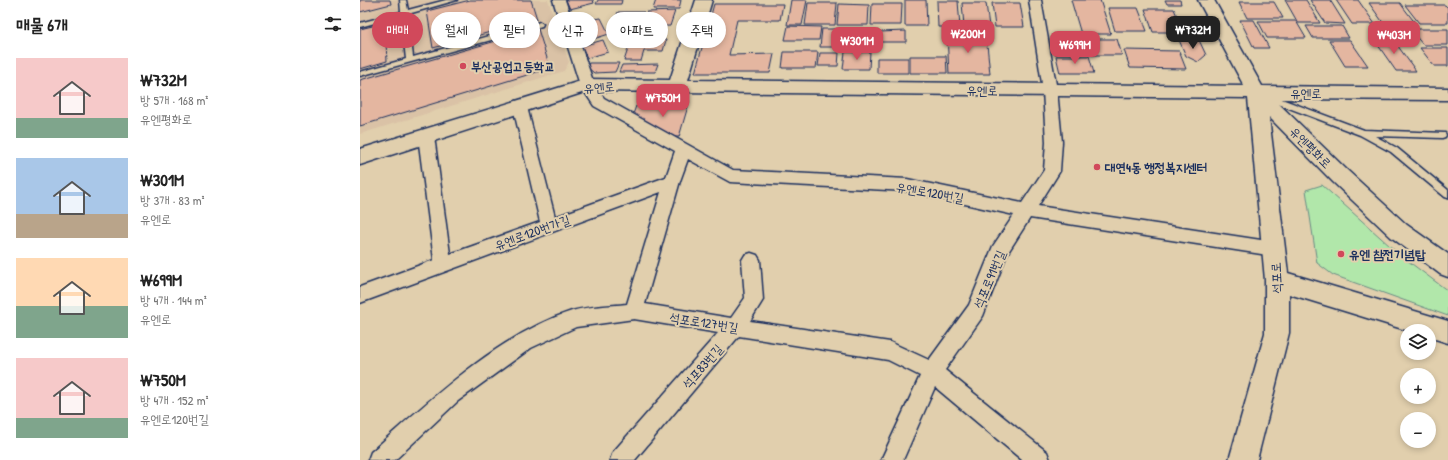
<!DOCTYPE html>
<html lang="ko">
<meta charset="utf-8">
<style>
:root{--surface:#fff;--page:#f2f2f2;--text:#222;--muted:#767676;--accent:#d1495b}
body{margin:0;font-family:"Patrick Hand","Poor Story",sans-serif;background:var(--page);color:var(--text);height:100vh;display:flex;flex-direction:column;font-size:15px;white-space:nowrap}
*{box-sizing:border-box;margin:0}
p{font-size:13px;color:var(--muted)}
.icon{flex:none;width:22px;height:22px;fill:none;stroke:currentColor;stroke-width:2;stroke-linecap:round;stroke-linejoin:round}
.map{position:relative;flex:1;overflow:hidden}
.details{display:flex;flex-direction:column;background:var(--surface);width:360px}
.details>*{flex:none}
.guide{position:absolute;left:12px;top:12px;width:380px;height:36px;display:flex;gap:8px}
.tools{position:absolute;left:1040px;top:324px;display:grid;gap:8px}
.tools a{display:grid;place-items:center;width:36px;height:36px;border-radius:50%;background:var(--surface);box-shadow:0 2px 6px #0003;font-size:20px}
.price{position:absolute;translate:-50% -34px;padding:0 9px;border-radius:8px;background:var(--accent);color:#fff;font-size:13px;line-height:26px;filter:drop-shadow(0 1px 2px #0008)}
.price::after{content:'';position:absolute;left:50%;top:24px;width:12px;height:9px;margin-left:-6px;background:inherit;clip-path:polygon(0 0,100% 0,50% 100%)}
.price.current{background:#222;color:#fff}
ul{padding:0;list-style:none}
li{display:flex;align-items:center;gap:12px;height:100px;padding:0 16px}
li span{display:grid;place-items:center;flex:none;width:112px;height:80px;border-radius:0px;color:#555}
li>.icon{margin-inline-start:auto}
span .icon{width:48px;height:48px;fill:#fffc;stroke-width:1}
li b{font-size:17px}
h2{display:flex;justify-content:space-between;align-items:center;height:48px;padding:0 16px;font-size:17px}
.tag{padding:0 14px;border-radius:18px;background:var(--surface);box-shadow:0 2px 6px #0003;font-size:14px;line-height:36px}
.tag.current{background:var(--accent);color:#fff}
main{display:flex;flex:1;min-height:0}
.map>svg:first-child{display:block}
.built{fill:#dac2a6}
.green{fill:#b1e7aa;stroke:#668b84}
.building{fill:#e4b6a0;stroke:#1b2f5e}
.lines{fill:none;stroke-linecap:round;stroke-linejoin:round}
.lane-casing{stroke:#1b2f5e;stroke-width:3}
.street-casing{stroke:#1b2f5e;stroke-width:3}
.secondary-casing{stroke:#1b2f5e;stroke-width:3}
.lane{fill:#e1cfad;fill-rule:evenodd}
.street{fill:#e1cfad;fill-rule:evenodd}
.secondary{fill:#e1cfad;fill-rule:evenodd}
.poi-dot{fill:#d1495b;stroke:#e1cfad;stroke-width:1.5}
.labels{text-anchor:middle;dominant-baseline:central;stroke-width:4;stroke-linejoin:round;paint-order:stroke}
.poi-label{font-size:13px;font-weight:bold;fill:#1b2f5e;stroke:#e1cfad;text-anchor:start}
.street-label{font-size:13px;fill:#1b2f5e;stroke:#e1cfad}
</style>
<main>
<section class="details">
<h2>매물 6개<svg class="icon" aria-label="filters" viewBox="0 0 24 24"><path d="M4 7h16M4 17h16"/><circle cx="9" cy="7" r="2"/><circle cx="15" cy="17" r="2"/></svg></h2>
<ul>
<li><span style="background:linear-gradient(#f6c9c9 75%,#7fa58c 0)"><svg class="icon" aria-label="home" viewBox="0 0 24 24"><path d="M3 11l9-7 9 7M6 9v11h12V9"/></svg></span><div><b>₩732M</b><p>방 5개 · 168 m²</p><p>유엔평화로</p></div></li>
<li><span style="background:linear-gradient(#a9c7e8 70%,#b9a48a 0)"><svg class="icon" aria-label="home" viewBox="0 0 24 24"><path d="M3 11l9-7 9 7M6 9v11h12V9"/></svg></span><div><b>₩301M</b><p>방 3개 · 83 m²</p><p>유엔로</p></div></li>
<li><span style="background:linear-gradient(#ffd9b3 60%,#7fa58c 0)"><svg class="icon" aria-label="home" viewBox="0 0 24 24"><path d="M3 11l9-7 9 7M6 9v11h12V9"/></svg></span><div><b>₩699M</b><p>방 4개 · 144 m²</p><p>유엔로</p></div></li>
<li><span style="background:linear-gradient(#f6c9c9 75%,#7fa58c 0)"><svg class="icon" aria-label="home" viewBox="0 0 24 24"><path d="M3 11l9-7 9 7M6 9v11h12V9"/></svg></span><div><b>₩750M</b><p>방 4개 · 152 m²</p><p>유엔로120번길</p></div></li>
</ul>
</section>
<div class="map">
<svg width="1088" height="460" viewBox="0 0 1088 460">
<rect width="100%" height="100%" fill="#e1cfad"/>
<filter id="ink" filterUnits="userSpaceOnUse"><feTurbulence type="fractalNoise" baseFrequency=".025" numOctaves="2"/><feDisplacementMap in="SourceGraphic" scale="8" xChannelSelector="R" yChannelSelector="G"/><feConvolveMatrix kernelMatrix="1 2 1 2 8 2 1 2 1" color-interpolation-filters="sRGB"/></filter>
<g filter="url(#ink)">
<!-- built -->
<path class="built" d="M0,0H188L209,62L204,71L0,134Z"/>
<!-- green -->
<path class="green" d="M962,185L1040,255L1088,291V316L973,275L957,263L946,190Z"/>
<!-- building -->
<path class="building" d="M0,0H30L31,4L0,12Z
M110,0H171L177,19L73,48L67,11Z
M206,0H233L234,3L210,9Z
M238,0H262L261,4H236Z
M296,0H321L319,9H293Z
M431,0H447L442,25H427Z
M545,0H566L567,26H545Z
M711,0H740L751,34H721Z
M805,0H820L821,4H807Z
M925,0H946L960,23H938Z
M950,0H970L985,24L965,23Z
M976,0H998L1015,24H992Z
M577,1H598L600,27H578Z
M879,2H914L923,18H887Z
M448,3H477L475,25H445Z
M602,3H626L629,27L604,26Z
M632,3H660L664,27H635Z
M1009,3H1040L1056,24H1024Z
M354,4H423L420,20H377L369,55L414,54L410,73H335Z
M479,4L509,5L508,25H477Z
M512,4H542L541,25H511Z
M1045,5H1085L1088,8V23H1059Z
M748,8H778L787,31H755Z
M785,9H814L824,32H793Z
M315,11L310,26L282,27L287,12Z
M258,12H284L279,25L253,26Z
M241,18L249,34L221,43L212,22Z
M880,20H894L909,48H894Z
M898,21H936L946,38H907Z
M25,23L27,61L0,69V29Z
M428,26L461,27L459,40H425Z
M946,26H982L989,38H953Z
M178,29L190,68L0,126V80Z
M462,29H493V35H474L473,47H460Z
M1050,29H1088V45H1063Z
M494,31H518V44H493Z
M546,31V42H520V32Z
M587,34H626L630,74H589Z
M692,37H724L729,54H695Z
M1013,38H1032L1056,71H1036Z
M726,39H757L762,55H731Z
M243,40L248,52L227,58L222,46Z
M271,40H306L303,51H284L281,61H264Z
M819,40H839L846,55L838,62L826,56Z
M969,40H990L1008,66H985Z
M1060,48H1088V66H1074Z
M764,50L819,51L826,69L770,68Z
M424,52H458L456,68H422Z
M485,52H510L509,69H483Z
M460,53H479L478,66H458Z
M550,56H586L587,73H550Z
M696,56H729L734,73H700Z
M517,58H548V73H517Z
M229,63H259L255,72L234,73L227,67Z
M298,64L295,72H259L262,65Z
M276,106H328L319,137H315L272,117Z"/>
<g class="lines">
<!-- lane casing -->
<g class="lane-casing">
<path id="lane" d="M40,0H46L48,10L86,0H97L48,14L53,57L180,22L183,24L182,26L0,76V72L46,59L41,16L0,27V23L41,12Z
M903,92L1004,130L1085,133L1086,135L1085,137L1082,138L1015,136L1037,148L1088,190V198L1085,197L1031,152L1000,135L900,97V93Z"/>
</g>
<!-- street casing -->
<g class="street-casing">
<path id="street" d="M193,0H205L234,84L244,98L373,170L547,179L662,203L684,170L686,142L683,90L669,0H681L697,90L702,142L700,171L678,206L914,242L920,244L923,249L920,254L914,256L670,218L647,254L623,316L585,370L687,452L690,460H662L575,387L543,460H521L560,376L528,360L379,336L275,460H250L253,452L358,333L274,319L216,327L171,348L98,401L35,460H8L11,452C69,401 138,335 212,311C229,306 249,306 267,304L301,192L0,303V287L74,260L58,136L61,132L66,130L71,132L74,136L90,254L180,222L153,107L155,103L160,102L165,103L167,107L195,217L306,177L315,151L234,106L220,85ZM328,159L370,182L547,191L654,215L633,246L609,305L569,360L530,342L390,321L403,300L400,260L397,255L391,253L385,255L382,260L385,298L371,318L285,304L320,181Z"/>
</g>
<!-- secondary casing -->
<g class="secondary-casing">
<path id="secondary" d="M336,0H352L328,80L884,86L838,0H854L902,86L1088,88V100L914,99L987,170L1047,225L1088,254V277L1080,274L1031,237L973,182L909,117L928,273L1088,321V343L1069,337V331H1049L929,294V333L897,460H869L905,333V280L888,98L228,91L0,165V149L227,79L310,80Z"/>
</g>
<!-- lane -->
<use href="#lane" class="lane"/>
<!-- street -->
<use href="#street" class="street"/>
<!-- secondary -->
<use href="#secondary" class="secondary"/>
</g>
</g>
<!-- markers -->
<g class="poi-dot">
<circle cx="103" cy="66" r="4"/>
<circle cx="737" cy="167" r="4"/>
<circle cx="981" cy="254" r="4"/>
</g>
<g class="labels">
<!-- poi labels -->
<g class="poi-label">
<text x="111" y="66">부산공업고등학교</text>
<text x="745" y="167">대연4동 행정복지센터</text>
<text x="989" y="254">유엔 참전기념탑</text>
</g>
<!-- street labels -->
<g class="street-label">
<text transform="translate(239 87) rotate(-4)">유엔로</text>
<text transform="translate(622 90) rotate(1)">유엔로</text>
<text x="946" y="93">유엔로</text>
<text transform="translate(951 147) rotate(45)">유엔평화로</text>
<text transform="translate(570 192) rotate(10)">유엔로120번길</text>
<text transform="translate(172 232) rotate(-20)">유엔로120번가길</text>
<text transform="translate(916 278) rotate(-93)">석포로</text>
<text transform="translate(629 279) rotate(-67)">석포로91번길</text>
<text transform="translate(344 322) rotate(9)">석포로127번길</text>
<text transform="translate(342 366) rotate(-49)">석포83번길</text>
</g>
</g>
</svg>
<div class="tools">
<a><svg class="icon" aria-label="layers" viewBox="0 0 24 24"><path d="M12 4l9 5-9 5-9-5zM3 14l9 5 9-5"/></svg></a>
<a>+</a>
<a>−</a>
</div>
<b class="price current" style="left:833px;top:50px">₩732M</b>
<b class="price" style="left:608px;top:54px">₩200M</b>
<b class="price" style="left:1034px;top:55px">₩403M</b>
<b class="price" style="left:497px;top:61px">₩301M</b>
<b class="price" style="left:715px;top:65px">₩699M</b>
<b class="price" style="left:303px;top:118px">₩750M</b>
<div class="guide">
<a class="tag current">매매</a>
<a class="tag">월세</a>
<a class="tag">필터</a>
<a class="tag">신규</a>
<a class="tag">아파트</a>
<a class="tag">주택</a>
</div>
</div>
</main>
